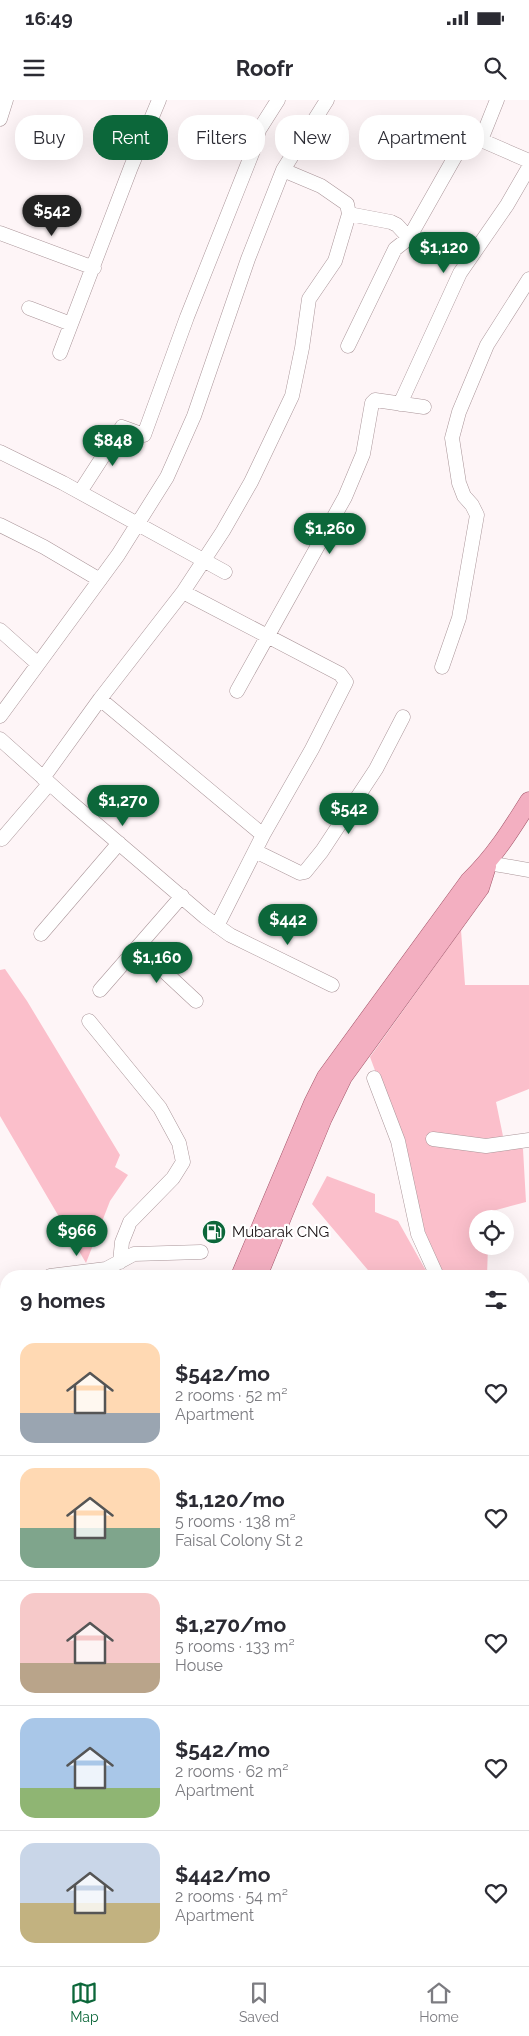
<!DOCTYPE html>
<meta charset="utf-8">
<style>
:root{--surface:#fff;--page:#f2f2f3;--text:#2b2b33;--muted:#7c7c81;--line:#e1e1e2;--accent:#0c673a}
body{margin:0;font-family:Raleway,sans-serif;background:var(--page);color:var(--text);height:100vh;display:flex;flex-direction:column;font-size:19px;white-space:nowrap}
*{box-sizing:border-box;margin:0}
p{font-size:16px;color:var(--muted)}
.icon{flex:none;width:28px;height:28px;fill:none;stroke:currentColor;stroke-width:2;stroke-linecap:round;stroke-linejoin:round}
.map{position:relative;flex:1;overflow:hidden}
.details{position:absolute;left:0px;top:1170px;width:530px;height:696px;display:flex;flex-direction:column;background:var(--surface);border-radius:20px 20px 0 0;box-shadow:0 5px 20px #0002}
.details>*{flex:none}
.top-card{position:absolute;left:15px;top:15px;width:500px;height:45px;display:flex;gap:10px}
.controls{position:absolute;left:469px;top:1110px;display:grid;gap:10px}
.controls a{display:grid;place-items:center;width:45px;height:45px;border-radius:50%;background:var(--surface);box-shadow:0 5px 20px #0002;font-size:25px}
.price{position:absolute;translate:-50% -42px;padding:0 11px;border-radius:18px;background:var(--accent);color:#fff;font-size:16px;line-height:32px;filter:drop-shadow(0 1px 2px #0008)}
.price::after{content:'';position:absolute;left:50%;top:30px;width:15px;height:11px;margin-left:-8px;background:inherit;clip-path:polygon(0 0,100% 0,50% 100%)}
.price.active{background:#222;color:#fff}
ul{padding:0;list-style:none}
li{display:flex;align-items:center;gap:15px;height:125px;padding:0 20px}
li+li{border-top:1px solid var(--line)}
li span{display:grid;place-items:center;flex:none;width:140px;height:100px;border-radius:15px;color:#555}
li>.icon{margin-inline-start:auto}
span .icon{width:60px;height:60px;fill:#fffc;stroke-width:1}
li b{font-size:21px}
h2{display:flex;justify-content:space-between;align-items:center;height:60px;padding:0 20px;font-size:21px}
.pill{padding:0 18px;border-radius:20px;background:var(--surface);box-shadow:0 5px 20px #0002;font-size:18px;line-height:45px}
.pill.active{background:var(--accent);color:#fff}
.status{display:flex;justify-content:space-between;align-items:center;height:35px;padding:0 25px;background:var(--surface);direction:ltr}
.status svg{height:14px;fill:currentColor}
header{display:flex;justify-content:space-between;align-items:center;height:65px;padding:0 20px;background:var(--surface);font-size:22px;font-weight:700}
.tabs{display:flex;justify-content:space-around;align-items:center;height:70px;border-top:1px solid var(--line);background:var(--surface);font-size:14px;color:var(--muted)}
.tabs a{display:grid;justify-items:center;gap:2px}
.tabs .active{color:var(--accent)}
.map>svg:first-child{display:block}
.green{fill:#fbbfcb}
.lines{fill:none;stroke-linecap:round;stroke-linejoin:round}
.stream{stroke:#a35a6d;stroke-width:4.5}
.minor-casing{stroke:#aa9599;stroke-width:15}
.major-casing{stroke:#a25569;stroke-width:19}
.minor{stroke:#fff;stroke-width:14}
.major{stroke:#f3afc1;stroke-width:18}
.labels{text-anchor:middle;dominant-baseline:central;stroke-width:4.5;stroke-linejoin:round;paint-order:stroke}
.poi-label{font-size:15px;fill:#191113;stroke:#fff;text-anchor:start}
</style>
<div class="status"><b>16:49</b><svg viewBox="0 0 49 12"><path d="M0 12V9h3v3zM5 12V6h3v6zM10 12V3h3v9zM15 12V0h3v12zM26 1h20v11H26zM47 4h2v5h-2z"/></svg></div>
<header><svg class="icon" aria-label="menu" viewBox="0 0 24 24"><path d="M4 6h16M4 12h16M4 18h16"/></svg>Roofr<svg class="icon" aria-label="search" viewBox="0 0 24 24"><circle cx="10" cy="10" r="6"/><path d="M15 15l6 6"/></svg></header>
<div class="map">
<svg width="529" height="1866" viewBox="0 0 529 1866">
<rect width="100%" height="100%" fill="#fef5f7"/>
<!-- green -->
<path class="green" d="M461,830L465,885H529V989L496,1002L504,1041L523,1049L526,1102L489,1112V1119H478V1146H488L487,1176H443L427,1140L393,1019L370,957Z
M5,869L27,901L120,1055L115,1067L128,1075L110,1101L86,1163L0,1016V870Z
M327,1076L375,1094V1112L398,1121L429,1176H373L312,1104Z
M524,1224L529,1228V1359L524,1353Z"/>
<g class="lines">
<!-- stream -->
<path class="stream" d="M524,1783L529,1764
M455,1866L462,1860"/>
<!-- minor casing -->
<g class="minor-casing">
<path id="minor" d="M0,19L6,0
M481,40L497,0
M349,114L391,122L397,125L409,138
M0,133L94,168
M29,208L71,224
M348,246L395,149L409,138L465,39L468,37L481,40L529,61
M60,253L131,67L159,0
M400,304L460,173L507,105L529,67
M0,352L63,383L225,472
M80,392L122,327L144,335L187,217L253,51L259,30L278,0
M0,425L44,447L100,480
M183,492L340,574L346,582L312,649L263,735
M0,530L38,564
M442,567L459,518L477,415L472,405L464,396L459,383L452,338L459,312L487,245L529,179
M237,591L345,397L363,354L372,303L375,300L424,307
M100,599L183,492L223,431L251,382L292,296L302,248L309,199L335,161L349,114L347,104L321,86L283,70
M0,616L118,455L167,377L194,316L248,159L283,70L327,0
M0,639L67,699L205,817L230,835L332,885
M43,678L100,599L263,735L217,826
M2,739L49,684
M255,751L300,773L305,772L322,751L376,669L403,617
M488,763L529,770
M41,834L119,743
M138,847L196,901
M100,890L182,796
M89,921L160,1008L179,1043L183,1062L173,1078L130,1122L122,1142L120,1162
M374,978L398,1041L418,1134L437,1176
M433,1039L486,1046L529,1040
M50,1176L106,1169L134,1154L201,1152
M524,1358L529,1365
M524,1417L529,1407
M524,1616L529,1597
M207,1860L210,1866
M48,1866V1860"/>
</g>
<!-- major casing -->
<g class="major-casing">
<path id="major" d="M240,1176L313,1003L326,977L469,781C494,757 511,730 529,701
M258,1176L323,1018L343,977L480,788L487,766
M0,1336L6,1337
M0,1375L6,1384
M0,1414L6,1410
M0,1433H6"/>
</g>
<!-- minor -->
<use href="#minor" class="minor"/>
<!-- major -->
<use href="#major" class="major"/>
</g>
<!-- icons -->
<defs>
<g id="fuel-disc" transform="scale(1.25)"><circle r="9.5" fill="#0c673a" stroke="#fff"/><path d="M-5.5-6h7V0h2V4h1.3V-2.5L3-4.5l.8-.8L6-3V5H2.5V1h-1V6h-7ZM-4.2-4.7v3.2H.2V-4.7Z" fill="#fff"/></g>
</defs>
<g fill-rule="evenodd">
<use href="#fuel-disc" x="214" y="1132"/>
</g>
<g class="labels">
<!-- poi labels -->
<g class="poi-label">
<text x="232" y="1132">Mubarak CNG</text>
</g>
</g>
</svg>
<div class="controls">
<a><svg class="icon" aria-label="locate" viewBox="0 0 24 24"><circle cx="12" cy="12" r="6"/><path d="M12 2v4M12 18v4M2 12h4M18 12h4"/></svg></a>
</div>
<b class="price active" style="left:52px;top:137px">$542</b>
<b class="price" style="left:444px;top:174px">$1,120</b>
<b class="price" style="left:113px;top:367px">$848</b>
<b class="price" style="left:330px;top:455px">$1,260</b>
<b class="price" style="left:123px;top:727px">$1,270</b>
<b class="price" style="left:349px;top:735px">$542</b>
<b class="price" style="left:288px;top:846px">$442</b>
<b class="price" style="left:157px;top:884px">$1,160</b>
<b class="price" style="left:77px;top:1157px">$966</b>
<div class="top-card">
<a class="pill">Buy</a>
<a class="pill active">Rent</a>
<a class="pill">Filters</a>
<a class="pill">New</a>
<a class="pill">Apartment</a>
</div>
<section class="details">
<h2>9 homes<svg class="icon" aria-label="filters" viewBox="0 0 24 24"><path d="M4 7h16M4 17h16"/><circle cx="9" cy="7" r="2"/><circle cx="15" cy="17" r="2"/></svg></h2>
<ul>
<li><span style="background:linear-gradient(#ffd9b3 70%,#9aa5b1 0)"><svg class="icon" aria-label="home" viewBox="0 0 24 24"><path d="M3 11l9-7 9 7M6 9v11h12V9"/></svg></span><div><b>$542/mo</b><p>2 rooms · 52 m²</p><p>Apartment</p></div><svg class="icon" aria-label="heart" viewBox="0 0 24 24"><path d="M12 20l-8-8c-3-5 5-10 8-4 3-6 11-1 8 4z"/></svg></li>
<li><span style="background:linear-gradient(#ffd9b3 60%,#7fa58c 0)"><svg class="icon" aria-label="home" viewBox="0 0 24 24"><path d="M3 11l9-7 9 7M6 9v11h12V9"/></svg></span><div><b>$1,120/mo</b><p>5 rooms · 138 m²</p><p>Faisal Colony St 2</p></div><svg class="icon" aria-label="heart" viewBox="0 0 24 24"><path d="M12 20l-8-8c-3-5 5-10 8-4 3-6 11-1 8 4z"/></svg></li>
<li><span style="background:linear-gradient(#f6c9c9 70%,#b9a48a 0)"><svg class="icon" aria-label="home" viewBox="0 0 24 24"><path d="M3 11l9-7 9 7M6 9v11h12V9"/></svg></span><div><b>$1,270/mo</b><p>5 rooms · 133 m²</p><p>House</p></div><svg class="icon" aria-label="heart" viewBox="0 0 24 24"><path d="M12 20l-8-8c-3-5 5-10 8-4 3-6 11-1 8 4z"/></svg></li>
<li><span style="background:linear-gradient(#a9c7e8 70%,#8fb573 0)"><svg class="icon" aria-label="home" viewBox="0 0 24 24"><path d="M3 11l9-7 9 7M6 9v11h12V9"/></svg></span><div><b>$542/mo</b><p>2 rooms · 62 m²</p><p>Apartment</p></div><svg class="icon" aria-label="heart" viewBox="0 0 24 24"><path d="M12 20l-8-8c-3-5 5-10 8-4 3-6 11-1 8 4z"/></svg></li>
<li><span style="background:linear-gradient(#c9d6e8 60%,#c2b280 0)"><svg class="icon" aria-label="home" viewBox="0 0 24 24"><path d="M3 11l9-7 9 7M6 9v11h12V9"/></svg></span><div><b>$442/mo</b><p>2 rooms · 54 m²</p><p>Apartment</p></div><svg class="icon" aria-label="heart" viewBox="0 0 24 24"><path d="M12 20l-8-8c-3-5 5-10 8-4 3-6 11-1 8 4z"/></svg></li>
</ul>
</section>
</div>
<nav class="tabs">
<a class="active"><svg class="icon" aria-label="map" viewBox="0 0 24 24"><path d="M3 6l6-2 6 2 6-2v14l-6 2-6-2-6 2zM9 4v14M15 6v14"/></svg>Map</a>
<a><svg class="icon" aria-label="saved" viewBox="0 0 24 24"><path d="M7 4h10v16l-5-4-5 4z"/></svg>Saved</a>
<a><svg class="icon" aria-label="home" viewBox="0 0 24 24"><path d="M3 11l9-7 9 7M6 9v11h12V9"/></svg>Home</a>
</nav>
